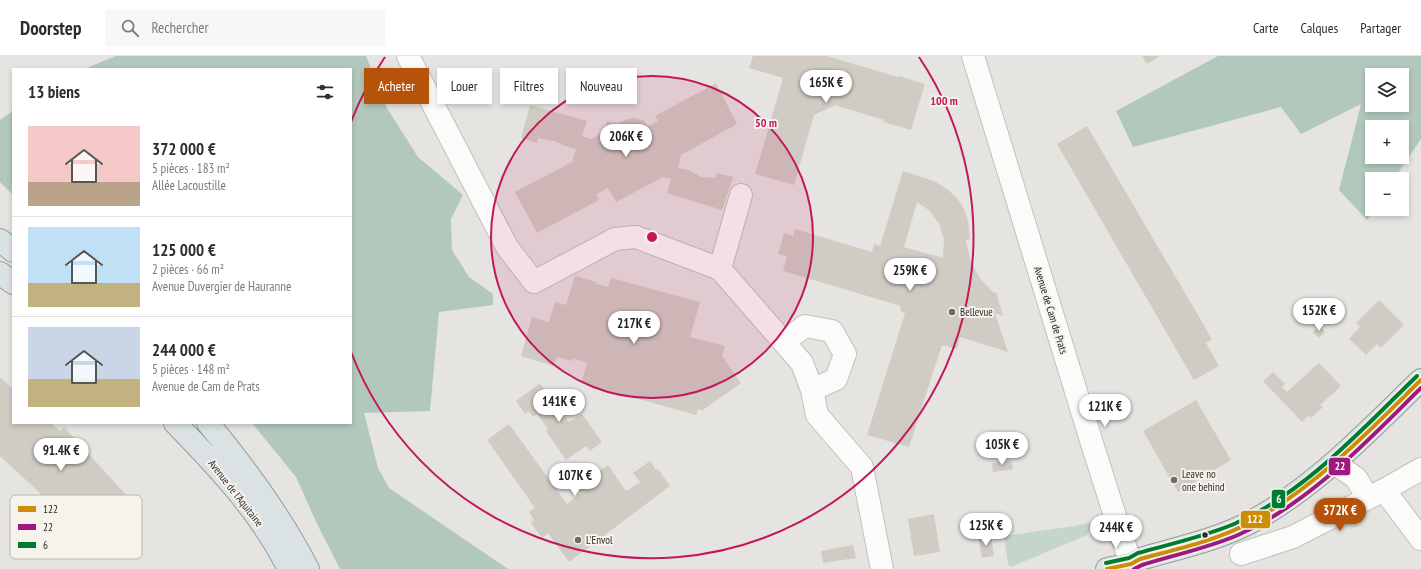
<!DOCTYPE html>
<html lang="fr">
<meta charset="utf-8">
<style>
:root{--surface:#fff;--page:#f7f7f7;--text:#2b2b33;--muted:#7c7c81;--line:#e1e1e2;--accent:#b45309}
body{margin:0;font-family:"PT Sans Narrow",sans-serif;background:var(--page);color:var(--text);height:100vh;display:flex;flex-direction:column;font-size:15px;white-space:nowrap}
*{box-sizing:border-box;margin:0}
p{font-size:13px;color:var(--muted)}
.icon{flex:none;width:22px;height:22px;fill:none;stroke:currentColor;stroke-width:2;stroke-linecap:round;stroke-linejoin:round}
.map{position:relative;flex:1;overflow:hidden}
.side{position:absolute;left:12px;top:12px;width:340px;height:356px;display:flex;flex-direction:column;background:var(--surface);border-radius:0px;box-shadow:0 2px 6px #0003}
.side>*{flex:none}
.guide{position:absolute;left:364px;top:12px;width:380px;height:36px;display:flex;gap:8px}
.fabs{position:absolute;left:1365px;top:12px;display:grid;gap:8px}
.fabs a{display:grid;place-items:center;width:44px;height:44px;border-radius:0px;background:var(--surface);box-shadow:0 2px 6px #0003;font-size:20px}
.price{position:absolute;translate:-50% -34px;padding:0 9px;border-radius:14px;background:#fff;color:#222;font-size:13px;line-height:26px;filter:drop-shadow(0 1px 2px #0008)}
.price::after{content:'';position:absolute;left:50%;top:24px;width:12px;height:9px;margin-left:-6px;background:inherit;clip-path:polygon(0 0,100% 0,50% 100%)}
.price.selected{background:var(--accent);color:#fff}
ul{padding:0;list-style:none}
li{display:flex;align-items:center;gap:12px;height:100px;padding:0 16px}
li+li{border-top:1px solid var(--line)}
li span{display:grid;place-items:center;flex:none;width:112px;height:80px;border-radius:0px;color:#555}
li>.icon{margin-inline-start:auto}
span .icon{width:48px;height:48px;fill:#fffc;stroke-width:1}
li b{font-size:17px}
h2{display:flex;justify-content:space-between;align-items:center;height:48px;padding:0 16px;font-size:17px}
.chip{padding:0 14px;border-radius:0px;background:var(--surface);box-shadow:0 2px 6px #0003;font-size:14px;line-height:36px}
.chip.selected{background:var(--accent);color:#fff}
header{display:flex;align-items:center;gap:24px;box-sizing:border-box;height:56px;padding:0 20px;background:var(--surface);border-bottom:1px solid var(--line)}
header strong{font-size:19px}
nav{display:flex;gap:22px;margin-inline-start:auto;font-size:14px}
.search{width:280px;height:36px;background:var(--page);display:flex;align-items:center;gap:10px;box-sizing:border-box;padding:0 14px;border-radius:0px;color:var(--muted);font-size:15px}
.map>svg:first-child{display:block}
.green{fill:#c4d6cc}
.forest{fill:#b3c8bc;fill-rule:evenodd}
.building{fill:#d0ccc4;fill-rule:evenodd}
.lines{fill:none;stroke-linecap:round;stroke-linejoin:round}
.minor-casing{stroke:#c2c0be;stroke-width:24}
.major-casing{stroke:#929f9d;stroke-width:24}
.minor{stroke:#fbfbfa;stroke-width:22}
.major{stroke:#dbe2e3;stroke-width:22}
.bus-1-casing{stroke:#f5f3ec;stroke-width:7}
.bus-2-casing{stroke:#f5f3ec;stroke-width:7}
.bus-3-casing{stroke:#f5f3ec;stroke-width:7}
.bus-1{stroke:#ce8d08;stroke-width:4}
.bus-2{stroke:#9c1981;stroke-width:4}
.bus-3{stroke:#007c32;stroke-width:4}
.ring{fill:none;stroke:#c2185b;stroke-width:2}
.poi-dot{fill:#6d6b69;stroke:#f5f3ec;stroke-width:1.5}
.bus-dot{fill:#2c2a28;stroke:#f5f3ec;stroke-width:1.5}
.labels{text-anchor:middle;dominant-baseline:central;stroke-width:4;stroke-linejoin:round;paint-order:stroke}
.street-label{font-size:11px;fill:#2c2a28;stroke:#f5f3ec}
.poi-label{font-size:11px;fill:#2c2a28;stroke:#f5f3ec;text-anchor:start}
.key{fill:#f5f3ec;stroke:#b9b7b1;stroke-width:1}
.key-label{font-size:11px;fill:#2c2a28}
.centre{fill:#c2185b;stroke:#f5f3ec;stroke-width:2}
.ring-label{font-size:12px;text-anchor:middle;font-weight:bold;fill:#c2185b;stroke:#f5f3ec;stroke-width:4;stroke-linejoin:round;paint-order:stroke}
.line-badge{stroke:#f5f3ec;stroke-width:1.5}
.badge-label{font-size:11px;text-anchor:middle;font-weight:bold;fill:#fff}
</style>
<header>
<strong>Doorstep</strong>
<div class="search"><svg class="icon" aria-label="search" viewBox="0 0 24 24"><circle cx="10" cy="10" r="6"/><path d="M15 15l6 6"/></svg>Rechercher</div>
<nav><a>Carte</a><a>Calques</a><a>Partager</a></nav>
</header>
<div class="map">
<svg width="1421" height="513" viewBox="0 0 1421 513">
<rect width="100%" height="100%" fill="#e6e4e1"/>
<!-- green -->
<path class="green" d="M1094,466L1087,479L1011,511L1008,509L1004,480L1074,470Z"/>
<!-- forest -->
<path class="forest" d="M116,0H366L387,52L418,101L463,139L451,163L452,194L469,221L493,238V249L439,256L430,355L364,357L378,412L389,432L508,513H340L318,470L296,421L252,367H351V13H84Z
M1218,0H1421V83L1394,123H1372V153H1374L1367,164L1339,134L1361,48L1301,78L1281,51L1133,91L1116,55ZM1372,19H1402V49H1372ZM1372,71H1402V101H1372Z
M13,55V139L0,126V64Z"/>
<!-- building -->
<path class="building" d="M753,0H827L898,21L899,20L925,28L911,74L883,66L884,64L835,49L814,59L794,129L755,118L783,22L749,12Z
M1142,0H1160L1147,8Z
M716,27L737,68L681,99L678,112L689,114L701,121L715,122L716,117L733,121L722,154L667,137L671,123L663,121L616,146L608,132L596,138L599,144L537,177L515,136L572,106L576,93L565,90L554,85L538,82L537,87L521,82L530,49L587,65L582,80L591,83L604,76L607,65L617,68L627,63L634,62L643,64L648,70L658,65L655,60Z
M1087,70L1212,283L1206,287L1219,310L1194,324L1057,88Z
M903,115L934,125L947,133L957,142L963,151L968,165L970,183L966,184L970,203L975,214L982,225L994,237L996,236L1003,260L995,257L1008,296L960,281L957,293L942,289L909,391L867,379L905,257L900,255L901,250L783,215L787,200L778,198L784,177L793,180L795,173L872,196L874,188L880,190ZM917,146L930,155L939,168L944,183L943,202L904,191Z
M575,220L596,226V228L608,231L611,222L700,246L690,281L725,290L722,300L741,327L703,354L698,353L696,359L581,327L587,307L573,302L572,305L557,301L553,310L521,300L532,261L549,266L555,246L566,249Z
M1379,244L1404,269L1381,292L1377,288L1366,299L1349,283L1360,271L1356,267Z
M1320,270L1325,276L1319,282L1313,276Z
M1319,307L1341,330L1320,349L1323,351L1311,362L1309,359L1302,366L1263,325L1273,316L1285,328L1282,331L1287,336Z
M0,321L13,333V367H51L60,375L64,371L137,451L94,486L68,462L63,468L36,443L41,438L0,400Z
M540,327L564,361L565,360L569,366L582,358L602,386L590,395L586,390L566,404L546,375L548,373L537,358L533,361L529,355L525,358L516,345Z
M1196,344L1231,404L1178,436L1143,375Z
M509,368L567,448L581,437L577,432L608,409L626,435L640,426L633,417L650,405L656,414L658,413L670,430L569,506L548,477L542,482L531,467L534,464L529,456L535,452L487,384Z
M1011,404L1013,413L993,416L992,407Z
M934,458L940,496L914,500L908,463Z
M991,480L994,500L982,502L978,482Z
M853,489L856,502L823,507L821,495Z"/>
<g class="lines">
<!-- minor casing -->
<g class="minor-casing">
<path id="minor" d="M408,0L507,191L534,226L615,183L636,181L720,213L802,307L812,334L817,359L862,411L882,513
M973,0L1090,381L1116,463L1131,508
M720,213L741,139
M784,286L805,270L832,275L845,298L836,323L812,334
M1334,407L1356,422L1368,442
M1384,434L1421,483
M1241,498L1293,481L1384,434L1421,413"/>
</g>
<!-- major casing -->
<g class="major-casing">
<path id="major" d="M0,184L13,195
M0,217L13,227
M175,367C218,411 261,457 289,513
M208,367C246,413 281,460 308,513
M1107,513L1131,508L1140,503C1177,492 1214,485 1249,467C1315,432 1368,375 1421,324"/>
</g>
<!-- minor -->
<use href="#minor" class="minor"/>
<!-- major -->
<use href="#major" class="major"/>
<!-- bus-1 casing -->
<g class="bus-1-casing">
<path id="bus-1" d="M1107,513L1131,508L1140,503C1177,493 1215,485 1249,467C1315,432 1368,376 1421,324"/>
</g>
<!-- bus-2 casing -->
<g class="bus-2-casing">
<path id="bus-2" d="M1134,513L1142,509C1174,499 1208,492 1238,479C1310,447 1366,386 1421,332"/>
</g>
<!-- bus-3 casing -->
<g class="bus-3-casing">
<path id="bus-3" d="M1106,507L1129,502L1138,497C1170,488 1203,481 1234,468C1306,436 1362,373 1417,320"/>
</g>
<!-- bus-1 -->
<use href="#bus-1" class="bus-1"/>
<!-- bus-2 -->
<use href="#bus-2" class="bus-2"/>
<!-- bus-3 -->
<use href="#bus-3" class="bus-3"/>
</g>
<!-- distance rings -->
<circle cx="652" cy="181" r="161" fill="#c2185b" fill-opacity=".12"/>
<g class="ring">
<circle cx="652" cy="181" r="161"/>
<path d="M351 66A322 322 0 0 1 385 1M919 1A322 322 0 1 1 351 296"/>
</g>
<!-- markers -->
<g class="poi-dot">
<circle cx="952" cy="256" r="4"/>
<circle cx="1174" cy="424" r="4"/>
<circle cx="578" cy="484" r="4"/>
</g>
<circle class="bus-dot" cx="1205" cy="479" r="3.5"/>
<g class="labels">
<!-- street labels -->
<g class="street-label">
<text transform="translate(1051 254) rotate(73)">Avenue de Cam de Prats</text>
<text transform="translate(236 437) rotate(52)">Avenue de l'Aquitaine</text>
</g>
<!-- poi labels -->
<g class="poi-label">
<text x="960" y="256">Bellevue</text>
<text x="1182" y="418">Leave no<tspan x="1182" dy="13">one behind</tspan></text>
<text x="586" y="484">L'Envol</text>
</g>
</g>
<!-- legend -->
<rect x="10" y="439" width="132" height="64" rx="6" class="key"/>
<rect x="18" y="450" width="18" height="6" fill="#ce8d08"/>
<rect x="18" y="468" width="18" height="6" fill="#9c1981"/>
<rect x="18" y="486" width="18" height="6" fill="#007c32"/>
<g class="key-label">
<text x="43" y="457">122</text>
<text x="43" y="475">22</text>
<text x="43" y="493">6</text>
</g>
<circle cx="652" cy="181" r="6" class="centre"/>
<g class="ring-label">
<text x="944" y="49">100 m</text>
<text x="766" y="71">50 m</text>
</g>
<g class="line-badge">
<rect x="1328" y="401" width="23" height="19" rx="4" fill="#9c1981"/>
<rect x="1271" y="433" width="15" height="20" rx="4" fill="#007c32"/>
<rect x="1240" y="454" width="31" height="19" rx="4" fill="#ce8d08"/>
</g>
<g class="badge-label">
<text x="1340" y="414">22</text>
<text x="1279" y="447">6</text>
<text x="1255" y="467">122</text>
</g>
</svg>
<div class="fabs">
<a><svg class="icon" aria-label="layers" viewBox="0 0 24 24"><path d="M12 4l9 5-9 5-9-5zM3 14l9 5 9-5"/></svg></a>
<a>+</a>
<a>−</a>
</div>
<b class="price" style="left:826px;top:48px">165K €</b>
<b class="price" style="left:626px;top:102px">206K €</b>
<b class="price" style="left:910px;top:236px">259K €</b>
<b class="price" style="left:1319px;top:276px">152K €</b>
<b class="price" style="left:634px;top:289px">217K €</b>
<b class="price" style="left:559px;top:367px">141K €</b>
<b class="price" style="left:1105px;top:372px">121K €</b>
<b class="price" style="left:1002px;top:410px">105K €</b>
<b class="price" style="left:61px;top:416px">91.4K €</b>
<b class="price" style="left:575px;top:441px">107K €</b>
<b class="price selected" style="left:1340px;top:476px">372K €</b>
<b class="price" style="left:986px;top:491px">125K €</b>
<b class="price" style="left:1116px;top:493px">244K €</b>
<div class="guide">
<a class="chip selected">Acheter</a>
<a class="chip">Louer</a>
<a class="chip">Filtres</a>
<a class="chip">Nouveau</a>
</div>
<section class="side">
<h2>13 biens<svg class="icon" aria-label="filters" viewBox="0 0 24 24"><path d="M4 7h16M4 17h16"/><circle cx="9" cy="7" r="2"/><circle cx="15" cy="17" r="2"/></svg></h2>
<ul>
<li><span style="background:linear-gradient(#f6c9c9 70%,#b9a48a 0)"><svg class="icon" aria-label="home" viewBox="0 0 24 24"><path d="M3 11l9-7 9 7M6 9v11h12V9"/></svg></span><div><b>372 000 €</b><p>5 pièces · 183 m²</p><p>Allée Lacoustille</p></div></li>
<li><span style="background:linear-gradient(#bfe0f5 70%,#c2b280 0)"><svg class="icon" aria-label="home" viewBox="0 0 24 24"><path d="M3 11l9-7 9 7M6 9v11h12V9"/></svg></span><div><b>125 000 €</b><p>2 pièces · 66 m²</p><p>Avenue Duvergier de Hauranne</p></div></li>
<li><span style="background:linear-gradient(#c9d6e8 65%,#c2b280 0)"><svg class="icon" aria-label="home" viewBox="0 0 24 24"><path d="M3 11l9-7 9 7M6 9v11h12V9"/></svg></span><div><b>244 000 €</b><p>5 pièces · 148 m²</p><p>Avenue de Cam de Prats</p></div></li>
</ul>
</section>
</div>
